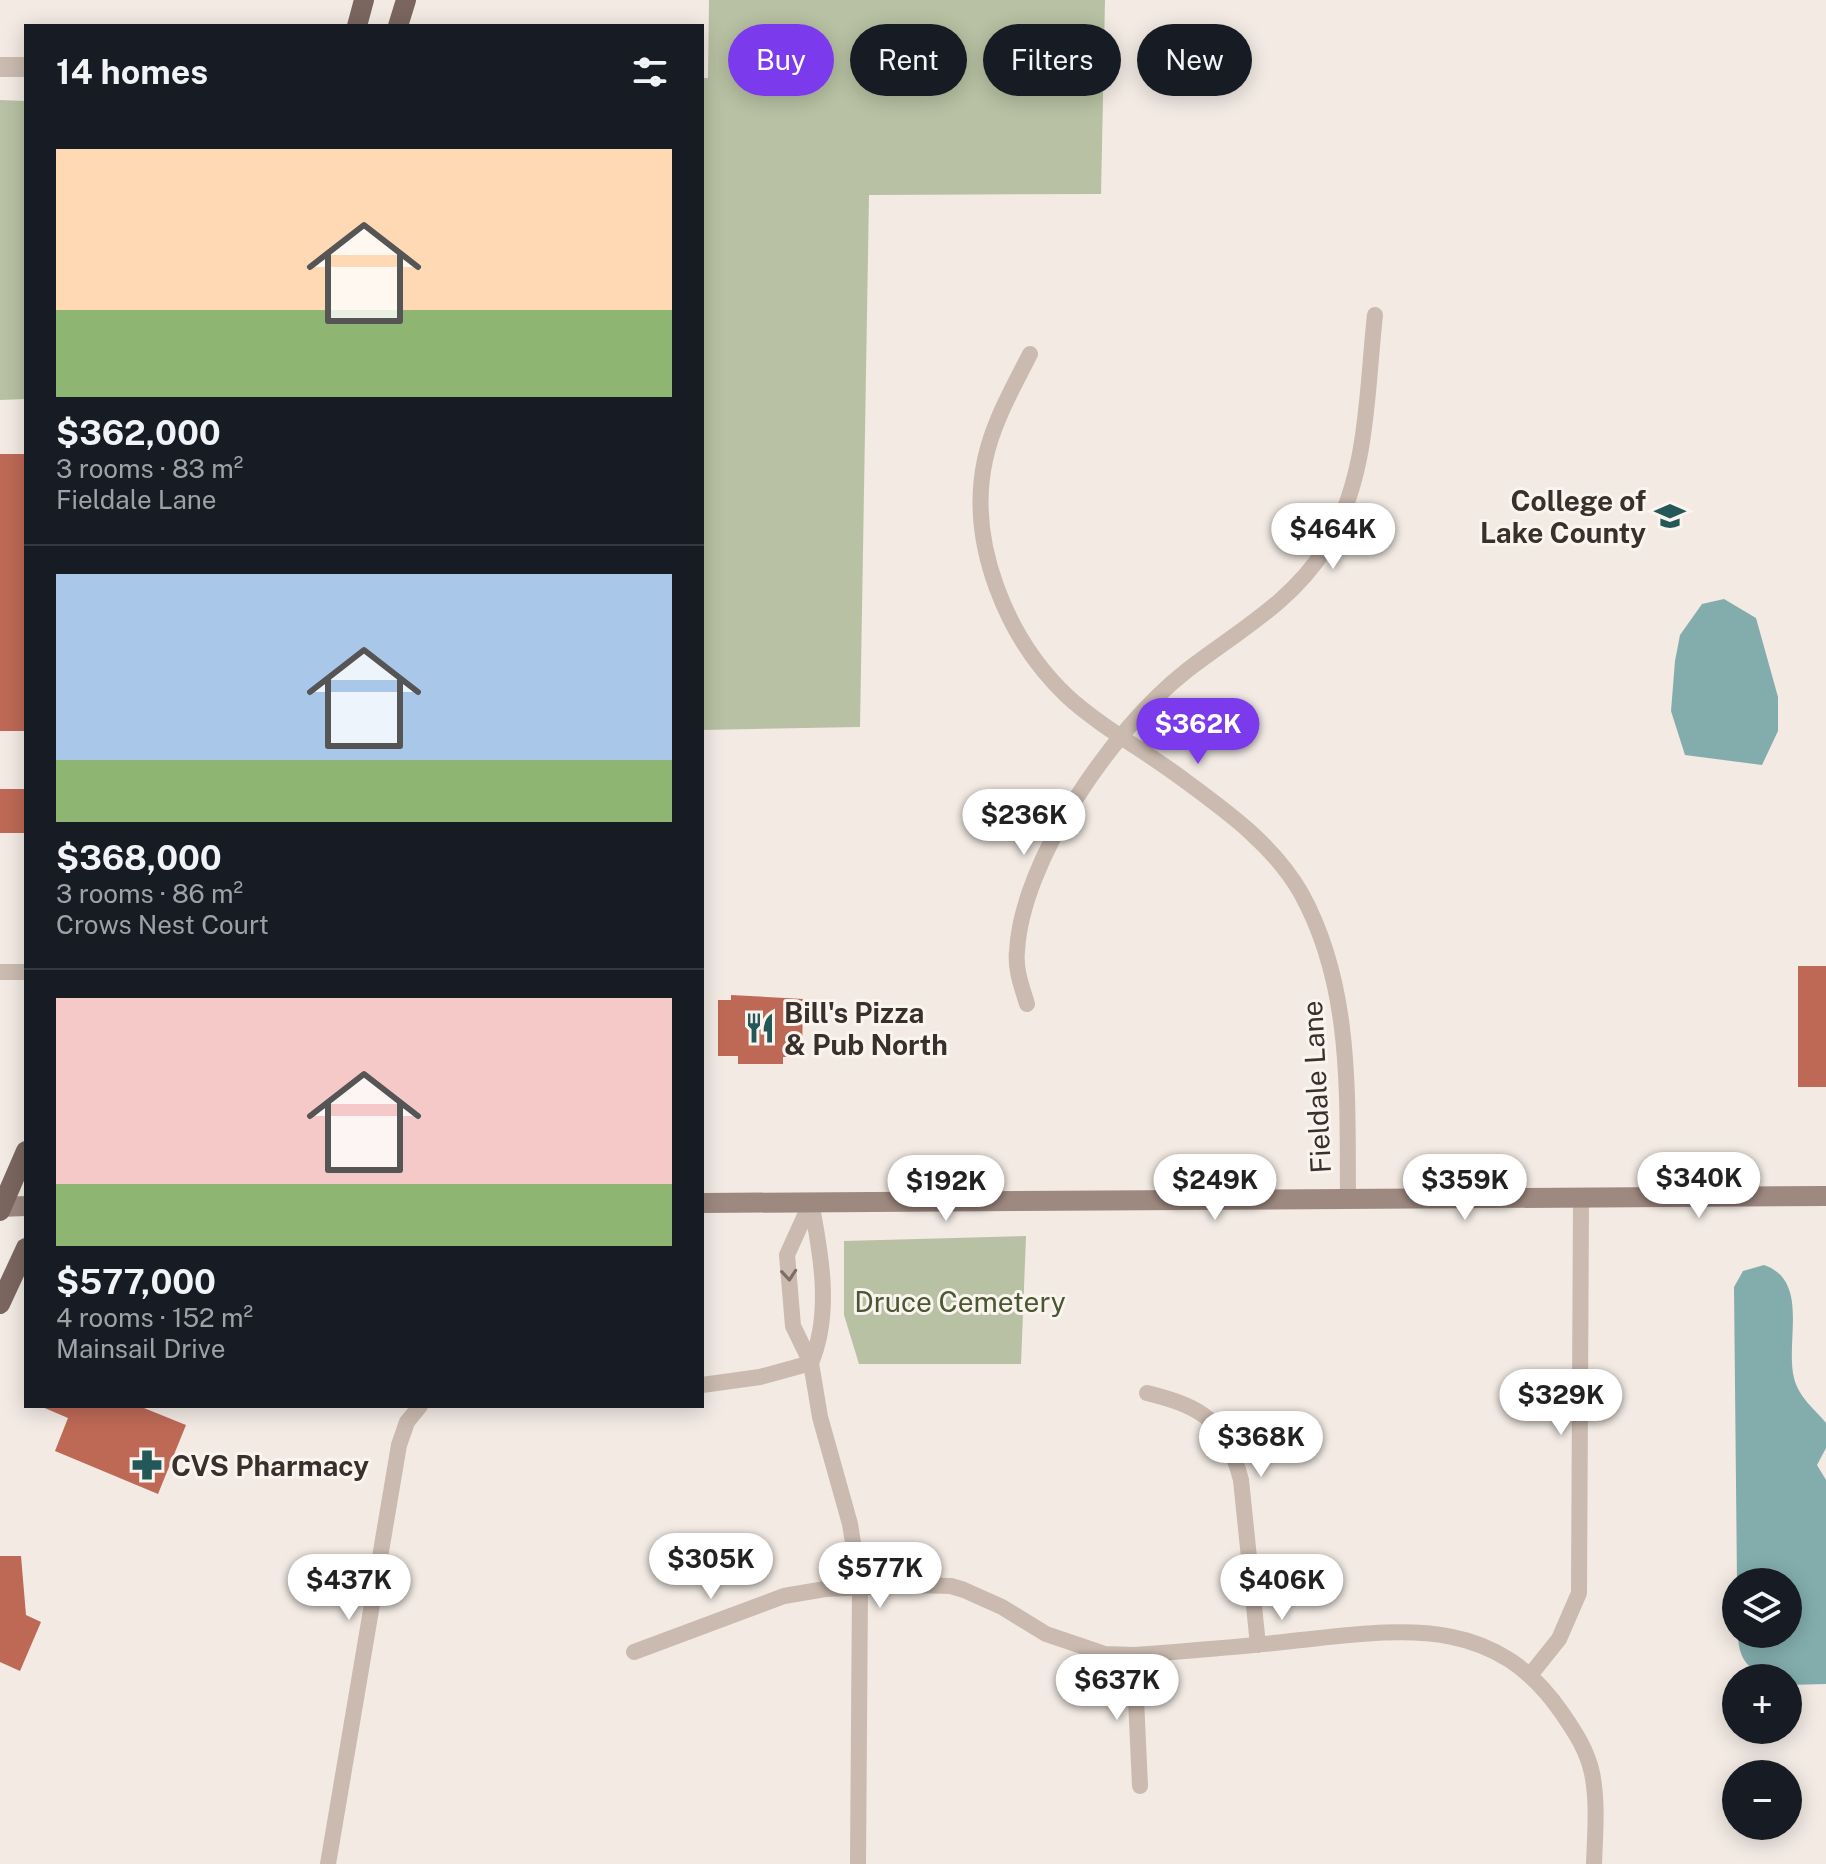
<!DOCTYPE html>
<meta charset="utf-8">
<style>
:root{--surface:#171b24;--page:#242831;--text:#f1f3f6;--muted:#9ea1a6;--line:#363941;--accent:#7c3aed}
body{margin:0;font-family:"Public Sans",sans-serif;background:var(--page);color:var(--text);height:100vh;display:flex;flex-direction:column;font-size:30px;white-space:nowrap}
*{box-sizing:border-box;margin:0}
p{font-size:26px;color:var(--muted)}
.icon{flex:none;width:44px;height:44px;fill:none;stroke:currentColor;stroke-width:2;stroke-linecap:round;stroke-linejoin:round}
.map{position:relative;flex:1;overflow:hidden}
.drawer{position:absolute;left:24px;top:24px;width:680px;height:1384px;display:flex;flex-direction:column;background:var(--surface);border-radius:0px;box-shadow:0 4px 20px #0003}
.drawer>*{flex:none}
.hud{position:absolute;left:728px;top:24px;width:760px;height:72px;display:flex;gap:16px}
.fabs{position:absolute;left:1722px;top:1568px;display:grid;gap:16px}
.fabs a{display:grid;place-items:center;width:80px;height:80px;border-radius:50%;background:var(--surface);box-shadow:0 4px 20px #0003;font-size:40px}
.price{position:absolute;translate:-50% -68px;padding:0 18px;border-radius:28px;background:#fff;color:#222;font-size:26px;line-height:52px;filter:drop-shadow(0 2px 4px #0008)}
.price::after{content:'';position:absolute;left:50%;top:48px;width:24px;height:18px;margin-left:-12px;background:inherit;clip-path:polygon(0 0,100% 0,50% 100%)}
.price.active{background:var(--accent);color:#fff}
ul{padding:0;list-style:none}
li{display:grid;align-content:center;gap:16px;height:424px;padding:0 32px}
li+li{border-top:2px solid var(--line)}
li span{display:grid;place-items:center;height:248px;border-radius:0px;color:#555}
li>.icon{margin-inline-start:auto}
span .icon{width:144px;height:144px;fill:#fffc;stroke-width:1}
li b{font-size:34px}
h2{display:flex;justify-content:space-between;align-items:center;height:96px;padding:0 32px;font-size:34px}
.chip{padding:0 28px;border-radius:36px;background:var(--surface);box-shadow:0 4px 20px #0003;font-size:28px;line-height:72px}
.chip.active{background:var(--accent);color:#fff}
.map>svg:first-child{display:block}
.green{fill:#b8c1a3}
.water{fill:#83adad}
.building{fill:#bd6956}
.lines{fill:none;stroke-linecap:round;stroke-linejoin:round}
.minor{stroke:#cabaaf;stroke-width:16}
.tertiary{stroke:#cabaaf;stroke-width:20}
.secondary{stroke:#9e8980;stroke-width:20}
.primary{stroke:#7a665f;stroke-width:20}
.oneway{stroke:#7a6e67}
.labels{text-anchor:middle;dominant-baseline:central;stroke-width:6;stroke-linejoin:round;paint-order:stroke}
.poi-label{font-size:28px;font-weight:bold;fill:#39302c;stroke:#faf4ef;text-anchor:start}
.street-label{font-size:28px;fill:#39302c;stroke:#faf4ef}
.park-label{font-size:28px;fill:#4b5632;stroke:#faf4ef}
</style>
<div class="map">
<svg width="1826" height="1864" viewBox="0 0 1826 1864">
<rect width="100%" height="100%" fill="#f2eae3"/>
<!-- green -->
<path class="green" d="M709,0H1105L1101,194L869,195L860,727L702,730V78H708Z
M0,100L26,101V399L0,400Z
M1026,1236L1021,1364H859L844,1315V1241Z"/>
<!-- water -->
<path class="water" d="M1724,599L1756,618L1778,697V731L1762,765L1685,755L1671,711L1675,661L1680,635L1702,604Z
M1764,1265C1810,1281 1785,1341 1794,1378C1799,1398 1814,1408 1826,1423V1448L1817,1465L1826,1480V1684L1788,1685V1678C1758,1678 1738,1667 1738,1634H1788V1582H1737L1734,1287L1743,1271Z"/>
<!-- building -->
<path class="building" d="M0,454H26V731H0Z
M0,789H26V833H0Z
M1798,966H1826V1087H1798Z
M731,995L803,999L802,1057H783V1064H738V1056H718V1000H731Z
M40,1406H139L186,1425L158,1494L55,1451L68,1418Z
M0,1556H21L26,1615L41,1622L20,1671L0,1662Z"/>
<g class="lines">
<!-- minor -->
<path class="minor" d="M1030,354C1013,388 993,422 985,460C967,543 1007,639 1067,696C1097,724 1145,751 1180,777C1225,810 1273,844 1301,893C1353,987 1347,1096 1348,1200
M0,972H26
M1027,1004C1022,987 1015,970 1017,951C1022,859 1114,728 1185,672C1235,633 1290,604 1325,549C1369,477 1366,395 1375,315
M811,1202L787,1255L793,1326L811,1363L820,1417L850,1524L860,1587L858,1864
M811,1363C832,1313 821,1254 811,1202
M702,1385L760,1377L811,1363
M1147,1393C1204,1407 1226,1422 1241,1480L1258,1645
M634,1652L784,1596L825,1589L909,1585L951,1586L964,1590L1002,1607L1046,1634L1105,1654L1134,1655C1187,1651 1240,1647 1292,1641C1399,1630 1493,1612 1562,1713C1575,1732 1587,1750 1592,1773C1598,1803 1595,1834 1594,1864
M1134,1655L1140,1786
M1531,1674L1559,1639L1579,1593L1581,1199
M328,1864L399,1445L407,1422L420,1406"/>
<!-- tertiary -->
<path class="tertiary" d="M0,67H26"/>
<!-- secondary -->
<path class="secondary" d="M702,1203L1826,1196
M0,1207L26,1206"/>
<!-- primary -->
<path class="primary" d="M357,26L364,0
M398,26L406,0
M0,1211L26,1151
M0,1304L26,1248"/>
</g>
<!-- one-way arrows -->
<defs><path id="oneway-chevron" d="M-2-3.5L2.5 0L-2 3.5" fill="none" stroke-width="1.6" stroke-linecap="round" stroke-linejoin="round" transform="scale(2)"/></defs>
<use class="oneway" href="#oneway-chevron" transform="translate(789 1275) rotate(85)"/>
<!-- icons -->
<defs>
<g id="university-bare" transform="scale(2.4)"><path d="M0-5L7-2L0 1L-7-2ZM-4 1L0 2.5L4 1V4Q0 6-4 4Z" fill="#245858" stroke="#faf4ef" stroke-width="2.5" paint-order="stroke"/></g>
<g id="restaurant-bare" transform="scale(2.4)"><path d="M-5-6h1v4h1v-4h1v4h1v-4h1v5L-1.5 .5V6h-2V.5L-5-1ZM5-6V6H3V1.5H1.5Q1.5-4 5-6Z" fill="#245858" stroke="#faf4ef" stroke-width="2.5" paint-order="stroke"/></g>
<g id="pharmacy-bare" transform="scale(2.4)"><path d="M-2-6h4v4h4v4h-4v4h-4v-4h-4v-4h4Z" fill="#245858" stroke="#faf4ef" stroke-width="2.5" paint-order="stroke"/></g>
</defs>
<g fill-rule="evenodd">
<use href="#university-bare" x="1670" y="516"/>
<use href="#restaurant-bare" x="760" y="1028"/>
<use href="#pharmacy-bare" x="147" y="1465"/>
</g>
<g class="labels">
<!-- poi labels -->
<g class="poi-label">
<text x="1646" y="500" text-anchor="end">College of<tspan x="1646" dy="32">Lake County</tspan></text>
<text x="784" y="1012">Bill's Pizza<tspan x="784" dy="32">&amp; Pub North</tspan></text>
<text x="171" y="1465">CVS Pharmacy</text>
</g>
<!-- street labels -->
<g class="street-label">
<text transform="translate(1316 1087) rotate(-93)">Fieldale Lane</text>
</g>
<!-- park labels -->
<g class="park-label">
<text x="960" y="1301">Druce Cemetery</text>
</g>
</g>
</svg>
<div class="fabs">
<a><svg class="icon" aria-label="layers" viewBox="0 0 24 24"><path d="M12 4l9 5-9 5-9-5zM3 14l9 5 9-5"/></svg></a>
<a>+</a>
<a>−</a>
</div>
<b class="price" style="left:1333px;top:571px">$464K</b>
<b class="price active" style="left:1198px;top:766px">$362K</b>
<b class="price" style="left:1024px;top:857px">$236K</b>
<b class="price" style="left:1699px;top:1220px">$340K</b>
<b class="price" style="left:1215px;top:1222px">$249K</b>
<b class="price" style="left:1465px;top:1222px">$359K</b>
<b class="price" style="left:946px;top:1223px">$192K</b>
<b class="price" style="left:1561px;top:1437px">$329K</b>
<b class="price" style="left:1261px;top:1479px">$368K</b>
<b class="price" style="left:711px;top:1601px">$305K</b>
<b class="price" style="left:880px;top:1610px">$577K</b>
<b class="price" style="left:349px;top:1622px">$437K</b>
<b class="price" style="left:1282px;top:1622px">$406K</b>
<b class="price" style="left:1117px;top:1722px">$637K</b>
<div class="hud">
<a class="chip active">Buy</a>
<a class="chip">Rent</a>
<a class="chip">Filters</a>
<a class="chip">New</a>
</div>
<section class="drawer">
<h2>14 homes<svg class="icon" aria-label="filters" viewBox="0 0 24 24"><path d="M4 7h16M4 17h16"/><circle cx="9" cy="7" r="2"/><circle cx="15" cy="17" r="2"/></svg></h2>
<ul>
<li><span style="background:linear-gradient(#ffd9b3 65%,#8fb573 0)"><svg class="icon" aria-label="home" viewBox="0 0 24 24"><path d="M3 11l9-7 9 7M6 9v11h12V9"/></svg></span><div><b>$362,000</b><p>3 rooms · 83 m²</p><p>Fieldale Lane</p></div></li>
<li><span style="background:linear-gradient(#a9c7e8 75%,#8fb573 0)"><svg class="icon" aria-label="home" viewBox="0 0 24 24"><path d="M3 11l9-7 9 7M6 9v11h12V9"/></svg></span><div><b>$368,000</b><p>3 rooms · 86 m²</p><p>Crows Nest Court</p></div></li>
<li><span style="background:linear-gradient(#f6c9c9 75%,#8fb573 0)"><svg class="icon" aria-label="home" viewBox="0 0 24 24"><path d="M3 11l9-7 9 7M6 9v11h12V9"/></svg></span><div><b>$577,000</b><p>4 rooms · 152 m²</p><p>Mainsail Drive</p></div></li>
</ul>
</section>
</div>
